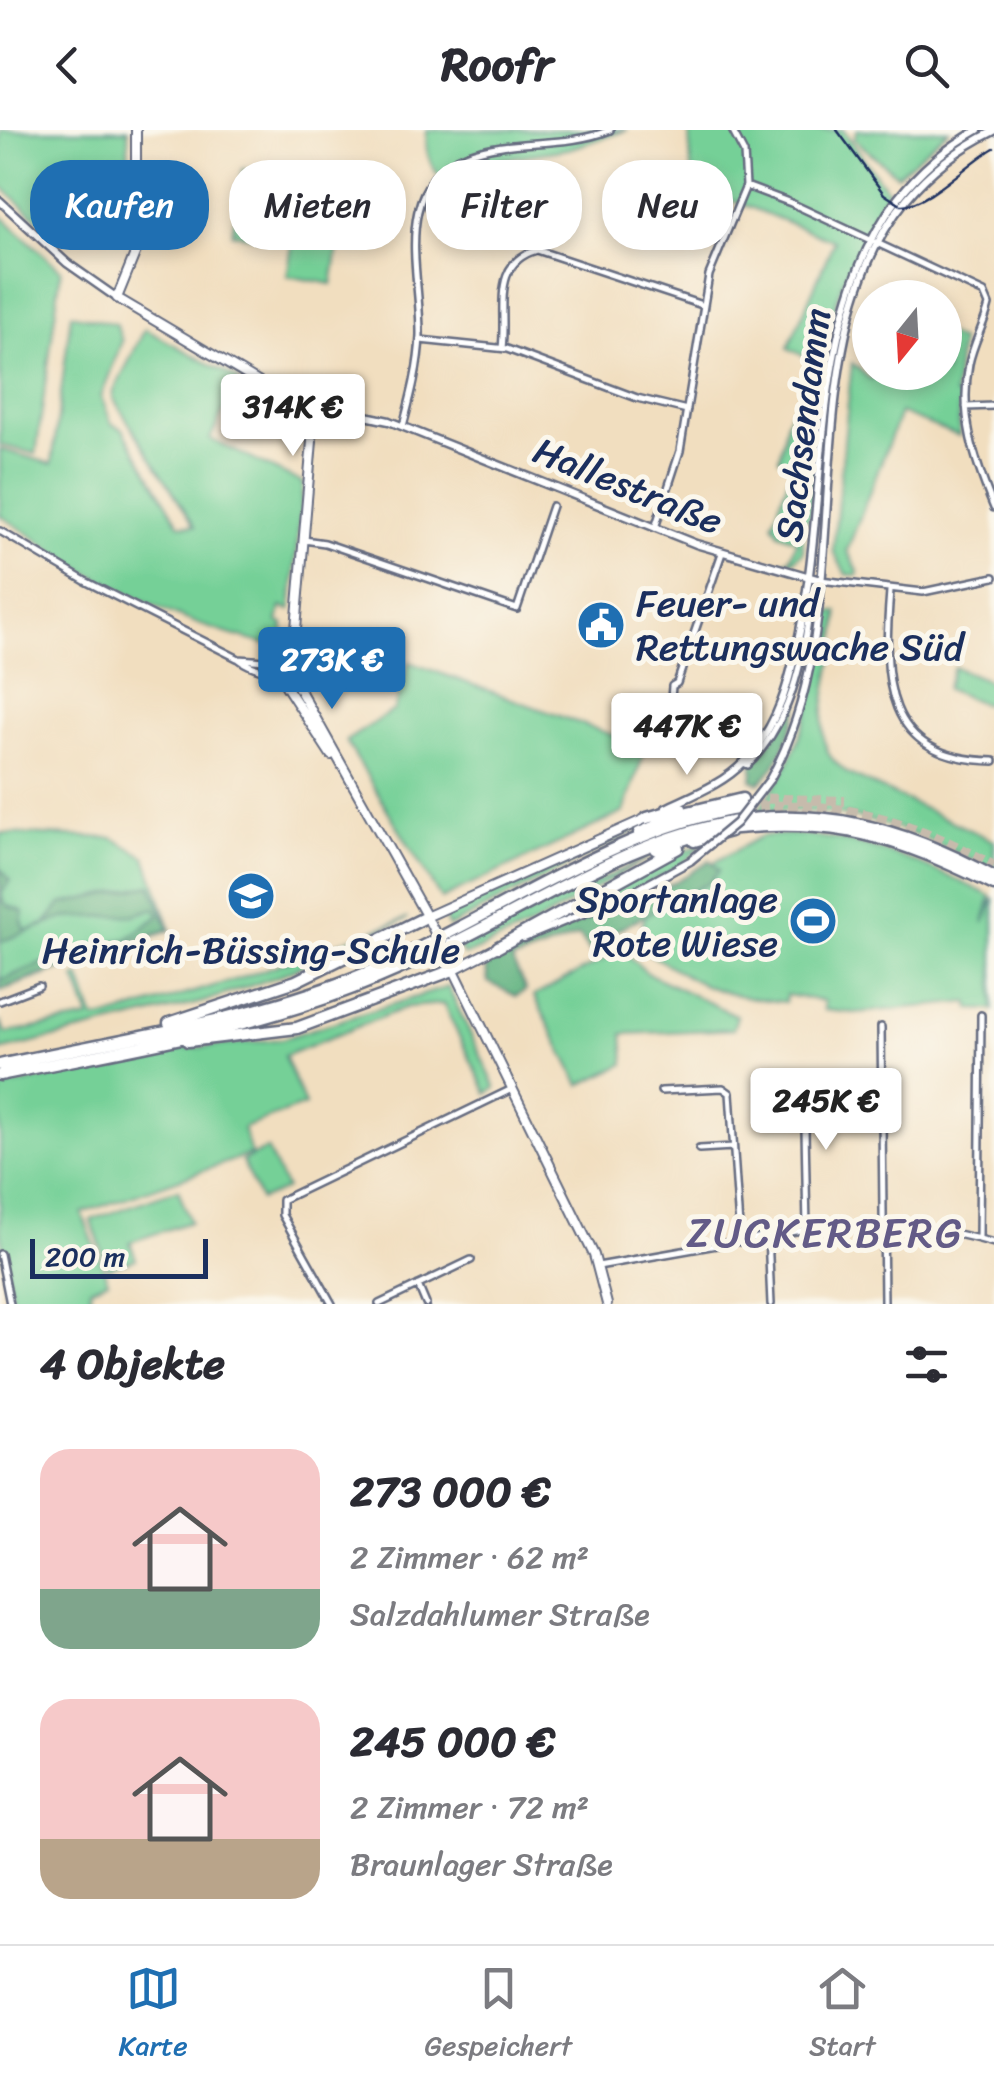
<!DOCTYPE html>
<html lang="de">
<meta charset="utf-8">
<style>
:root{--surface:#fff;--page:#f7f7f7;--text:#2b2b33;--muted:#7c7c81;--line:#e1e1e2;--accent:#1f6fb2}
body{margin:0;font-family:Sriracha,sans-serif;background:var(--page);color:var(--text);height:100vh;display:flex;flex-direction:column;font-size:38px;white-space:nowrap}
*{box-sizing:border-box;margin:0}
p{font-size:32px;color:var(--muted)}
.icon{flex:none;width:55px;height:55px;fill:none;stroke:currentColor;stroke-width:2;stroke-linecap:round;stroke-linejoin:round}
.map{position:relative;height:1174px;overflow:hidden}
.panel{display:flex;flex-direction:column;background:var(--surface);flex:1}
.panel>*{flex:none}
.guide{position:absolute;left:30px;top:30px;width:935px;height:90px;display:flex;gap:20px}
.needle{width:65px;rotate:198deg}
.controls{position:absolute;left:852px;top:150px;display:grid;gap:20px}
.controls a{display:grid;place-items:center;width:110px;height:110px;border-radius:50%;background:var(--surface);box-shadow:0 5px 15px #0003;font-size:50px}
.scale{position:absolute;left:30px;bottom:25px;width:178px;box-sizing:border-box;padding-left:10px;border:5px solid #1b2f5e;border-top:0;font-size:28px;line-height:35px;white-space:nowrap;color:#1b2f5e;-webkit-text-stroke:8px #fbf7ec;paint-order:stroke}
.price{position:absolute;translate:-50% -85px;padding:0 22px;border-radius:10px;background:#fff;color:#222;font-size:32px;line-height:65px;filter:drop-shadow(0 2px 5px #0008)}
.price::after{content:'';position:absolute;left:50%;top:60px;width:30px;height:22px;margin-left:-15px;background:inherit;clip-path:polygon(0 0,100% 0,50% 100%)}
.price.active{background:var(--accent);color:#fff}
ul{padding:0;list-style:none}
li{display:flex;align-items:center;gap:30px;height:250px;padding:0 40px}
li span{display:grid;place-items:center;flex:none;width:280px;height:200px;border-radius:30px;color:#555}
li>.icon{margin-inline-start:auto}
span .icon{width:120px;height:120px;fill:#fffc;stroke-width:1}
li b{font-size:42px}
h2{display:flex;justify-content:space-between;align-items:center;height:120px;padding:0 40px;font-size:42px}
.chip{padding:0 35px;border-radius:40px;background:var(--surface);box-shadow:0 5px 15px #0003;font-size:35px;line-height:90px}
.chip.active{background:var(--accent);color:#fff}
header{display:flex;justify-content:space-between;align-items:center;height:130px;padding:0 40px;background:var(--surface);font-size:45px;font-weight:700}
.dock{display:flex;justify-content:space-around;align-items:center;height:140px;border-top:2px solid var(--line);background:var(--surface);font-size:28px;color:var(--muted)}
.dock a{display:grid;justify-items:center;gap:5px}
.dock .active{color:var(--accent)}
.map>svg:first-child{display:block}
.green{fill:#75d097;stroke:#48807a;stroke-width:2.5}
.forest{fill:#60b280;stroke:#3e706f;stroke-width:2.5}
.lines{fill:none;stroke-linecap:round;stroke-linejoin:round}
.motorway-tunnel{stroke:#c6bbac;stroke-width:10;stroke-dasharray:10 5;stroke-linecap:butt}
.minor-casing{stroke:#666c80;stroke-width:10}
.tertiary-casing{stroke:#666c80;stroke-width:11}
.secondary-casing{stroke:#666c80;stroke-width:12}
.motorway-casing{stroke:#666c80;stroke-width:15}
.minor{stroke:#fff;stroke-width:5}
.tertiary{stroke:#fff;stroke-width:6}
.secondary{stroke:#fff;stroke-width:8}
.motorway{stroke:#fff;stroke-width:10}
.tram{stroke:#1b2f5e;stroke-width:2.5}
.tertiary-bridge-casing{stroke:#666c80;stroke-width:11;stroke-linecap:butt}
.secondary-bridge-casing{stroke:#666c80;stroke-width:12;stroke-linecap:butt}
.tertiary-bridge{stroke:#fff;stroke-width:6}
.secondary-bridge{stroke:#fff;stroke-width:8}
.labels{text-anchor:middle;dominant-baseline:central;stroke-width:10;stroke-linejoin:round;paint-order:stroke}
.street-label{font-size:38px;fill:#1b2f5e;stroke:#fbf7ec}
.poi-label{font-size:38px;fill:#1b2f5e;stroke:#fbf7ec;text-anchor:start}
.quarter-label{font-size:42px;letter-spacing:2.5px;fill:#635b87;stroke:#fbf7ec}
</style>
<header><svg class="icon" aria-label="back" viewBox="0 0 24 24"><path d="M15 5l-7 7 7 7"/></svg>Roofr<svg class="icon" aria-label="search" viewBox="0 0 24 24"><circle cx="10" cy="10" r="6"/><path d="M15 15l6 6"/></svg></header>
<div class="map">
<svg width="994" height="1174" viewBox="0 0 994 1174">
<rect width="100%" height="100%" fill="#fbf7ec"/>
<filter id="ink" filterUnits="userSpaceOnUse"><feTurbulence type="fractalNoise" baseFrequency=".01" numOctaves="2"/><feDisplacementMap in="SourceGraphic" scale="20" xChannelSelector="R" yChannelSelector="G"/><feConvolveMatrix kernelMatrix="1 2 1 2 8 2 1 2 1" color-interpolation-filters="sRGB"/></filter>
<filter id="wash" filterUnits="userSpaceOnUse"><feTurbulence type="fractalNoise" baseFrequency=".0048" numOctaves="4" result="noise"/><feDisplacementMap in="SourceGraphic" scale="40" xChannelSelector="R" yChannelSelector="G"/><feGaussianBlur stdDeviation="2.25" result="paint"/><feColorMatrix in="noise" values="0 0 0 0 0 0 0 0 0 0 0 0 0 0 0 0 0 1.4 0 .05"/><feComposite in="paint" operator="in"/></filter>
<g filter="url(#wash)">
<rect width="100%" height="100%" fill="#f1debf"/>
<!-- green -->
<path class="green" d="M0,0H128L129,102L68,101L58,108L0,55Z
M427,0H627L568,19L457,36L441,49C429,33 424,21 427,0Z
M689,0H843L888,61L878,75L880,85C868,107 852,129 843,151C817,225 817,312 810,389L803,390V422L792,432L784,431L790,429L797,410L779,403L773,393L793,335L779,329L787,290L817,233L788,218L834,111L735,71L693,73Z
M857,0H949L897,45L854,9Z
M243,39L274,45L268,76L252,74L284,80L278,111L232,103Z
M0,85L61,140L36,324L0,315Z
M297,85L342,93L332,154L287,146Z
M71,184L116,194L122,211L101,267L112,294L123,299L179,394L195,396L113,268L114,261L145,199L239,250L210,309L303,353L291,480L281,477L278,492L284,494L281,517C211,504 147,475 85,441C55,425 30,402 0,386V319L52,334Z
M945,203L960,211L954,265L959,266V306L900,283L847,421L858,441L857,446L846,444L833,421L852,233L870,249L883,243L911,254L916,243L945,242Z
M832,481L838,482C840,520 810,594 830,626C834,632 842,638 847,643L994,711V742C920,700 843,674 757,682C801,626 817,563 825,494Z
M409,532L646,617L624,682L441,769L346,611L394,580Z
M954,537L994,553L991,577L946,559Z
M659,689L449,797L443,785Z
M0,703L113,708L146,727L171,800L0,861Z
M788,704C863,707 925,734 991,766L984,793L994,768V880L970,879L969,872L854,883L824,880V871L786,865L785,872C710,865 700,854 636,816L651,767L762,706Z
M701,714C687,744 594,775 560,788L647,738Z
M655,724L530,797L464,826L459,817Z
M408,788L276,847L203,872L0,921V891L6,903L90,888L75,848L79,846L95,889L109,887L241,848Z
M622,820L647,843L737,886L733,899L623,904L625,934L580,955L534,866Z
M448,857L496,958L487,963L443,874L407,877L284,926L305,975L243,998L251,1024L82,1083L108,1150L90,1158L91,1174H13L0,1102V958L172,920L281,909Z
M267,1019L286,1059L260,1070L242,1031Z
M178,1059L190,1092L130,1112L136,1129L108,1138L91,1090Z"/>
<!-- forest -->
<path class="forest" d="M807,524C803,563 791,626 759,653L752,650L753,634L780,598Z
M710,730L719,740L710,752L609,804L607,820L593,826L579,806L512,831L526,860L516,866L488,852L485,833C557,793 642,779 710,730Z
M0,738L10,750L1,764C5,781 13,775 24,782L22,792L26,801L45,794L61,774L151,755L169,799L0,860V850L89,815L127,809L159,786L155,778L134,785L63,788L0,812Z"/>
</g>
<g filter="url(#ink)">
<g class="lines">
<!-- motorway-tunnel -->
<path class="motorway-tunnel" d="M752,668L845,671
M743,678C835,668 914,690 994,736"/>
<!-- minor casing -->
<g class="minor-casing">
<path id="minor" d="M746,56L791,73L984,163L989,175C984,195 973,214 969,234C959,285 975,332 994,378
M420,210L507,219L637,268L687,280
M502,218C507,180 490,133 537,120L702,175
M966,277L994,276
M403,296C411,266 419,236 420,205C421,144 390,56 466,25C511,7 563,19 610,0
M655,398L680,321L709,145L746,56L744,23L732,0
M0,401L85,451L237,528
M304,410L325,413L517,479L552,376
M890,461C883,548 881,629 994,631
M239,529L279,532L292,539C278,546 251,539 239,529Z
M671,569L672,556L677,553L722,423
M743,633L748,635C784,598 797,554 806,504C809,486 809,466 820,450L923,462L994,447
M0,871L39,856
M981,885L979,1109L994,1113
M881,897L884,1174
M661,961L723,958L730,963L740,1112
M699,1019L733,1017
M862,1097H883
M949,1102L979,1109
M768,1105L771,1174
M0,1124L10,1174
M598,1136L807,1099L804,949
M418,1155L426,1174
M332,1174L282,1085V1070L512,959
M379,1174L471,1130"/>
</g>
<!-- tertiary casing -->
<g class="tertiary-casing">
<path id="tertiary" d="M0,71L67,133L117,168
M308,289L342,281L389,291L696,414L820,450
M770,649C883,451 749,121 994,1
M666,678C693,665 723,654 744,632C780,594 790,550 800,501C835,329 798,100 978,0
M524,808L626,766L690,731"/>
</g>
<!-- secondary casing -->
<g class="secondary-casing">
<path id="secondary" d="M136,0V121L117,168L297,275L308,289L312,311L292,546L428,789
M290,503L286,556L331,625
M426,787L647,688
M453,838L594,1125L607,1174
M453,840L498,817"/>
</g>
<!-- motorway casing -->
<g class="motorway-casing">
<path id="motorway" d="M647,688L681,678
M723,699C839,688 891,705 994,755
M639,703L688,682L742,669
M694,711L730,701
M656,719L697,705
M498,817L678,718
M169,893L296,851L426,787
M188,911L297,898L453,840
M0,935C123,908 251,891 368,842C486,792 618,696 743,678
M0,945C118,920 240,902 353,858C597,763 721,597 994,747"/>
</g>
<!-- minor -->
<use href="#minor" class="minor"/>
<!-- tertiary -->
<use href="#tertiary" class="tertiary"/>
<!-- secondary -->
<use href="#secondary" class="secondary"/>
<!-- motorway -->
<use href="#motorway" class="motorway"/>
<!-- tram -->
<path class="tram" d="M837,0L884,64L901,75C926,77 969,32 994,18"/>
<!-- tertiary-bridge casing -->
<g class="tertiary-bridge-casing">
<path id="tertiary-bridge" d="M690,731L736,693L770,649"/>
</g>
<!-- secondary-bridge casing -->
<g class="secondary-bridge-casing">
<path id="secondary-bridge" d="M430,793L451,834"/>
</g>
<!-- tertiary-bridge -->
<use href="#tertiary-bridge" class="tertiary-bridge"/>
<!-- secondary-bridge -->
<use href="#secondary-bridge" class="secondary-bridge"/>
</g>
</g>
<!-- icons -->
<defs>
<g id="civic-disc" transform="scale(2.5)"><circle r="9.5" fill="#1f6fb2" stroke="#fbf7ec"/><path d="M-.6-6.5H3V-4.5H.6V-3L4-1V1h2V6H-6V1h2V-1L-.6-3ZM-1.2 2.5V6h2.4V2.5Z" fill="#fff"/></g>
<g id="school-disc" transform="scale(2.5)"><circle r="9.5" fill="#1f6fb2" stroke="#fbf7ec"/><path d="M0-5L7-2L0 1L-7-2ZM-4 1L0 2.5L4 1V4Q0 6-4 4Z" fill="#fff"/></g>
<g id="stadium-disc" transform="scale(2.5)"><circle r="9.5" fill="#1f6fb2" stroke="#fbf7ec"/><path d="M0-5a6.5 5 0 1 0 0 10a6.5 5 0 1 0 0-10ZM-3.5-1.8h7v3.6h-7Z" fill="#fff"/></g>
</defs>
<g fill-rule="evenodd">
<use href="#civic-disc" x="601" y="495"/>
<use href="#school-disc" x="251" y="766"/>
<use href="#stadium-disc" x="813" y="791"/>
</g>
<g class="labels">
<!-- street labels -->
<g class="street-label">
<text transform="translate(803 295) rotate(-83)">Sachsendamm</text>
<text transform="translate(628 356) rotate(22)">Hallestraße</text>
</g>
<!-- poi labels -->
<g class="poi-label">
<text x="636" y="473">Feuer- und<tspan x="636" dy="44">Rettungswache Süd</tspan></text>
<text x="778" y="769" text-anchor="end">Sportanlage<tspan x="778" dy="44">Rote Wiese</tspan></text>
<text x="251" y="820" text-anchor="middle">Heinrich-Büssing-Schule</text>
</g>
<!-- quarter labels -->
<g class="quarter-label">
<text x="825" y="1103">ZUCKERBERG</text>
</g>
</g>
</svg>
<div class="controls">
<a><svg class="needle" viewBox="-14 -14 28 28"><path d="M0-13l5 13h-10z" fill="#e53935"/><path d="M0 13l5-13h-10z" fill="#7c7c81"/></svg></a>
</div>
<div class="scale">200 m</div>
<b class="price" style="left:293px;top:329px">314K €</b>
<b class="price active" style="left:332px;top:582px">273K €</b>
<b class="price" style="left:687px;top:648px">447K €</b>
<b class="price" style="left:826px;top:1023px">245K €</b>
<div class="guide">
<a class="chip active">Kaufen</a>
<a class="chip">Mieten</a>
<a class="chip">Filter</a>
<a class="chip">Neu</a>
</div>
</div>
<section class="panel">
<h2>4 Objekte<svg class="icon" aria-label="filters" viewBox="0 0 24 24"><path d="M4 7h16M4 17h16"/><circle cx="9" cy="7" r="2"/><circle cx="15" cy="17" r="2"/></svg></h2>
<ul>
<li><span style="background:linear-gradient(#f6c9c9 70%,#7fa58c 0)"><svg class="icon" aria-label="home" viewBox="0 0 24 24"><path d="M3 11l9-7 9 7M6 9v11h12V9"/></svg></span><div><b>273 000 €</b><p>2 Zimmer · 62 m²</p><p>Salzdahlumer Straße</p></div></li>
<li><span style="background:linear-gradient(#f6c9c9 70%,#b9a48a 0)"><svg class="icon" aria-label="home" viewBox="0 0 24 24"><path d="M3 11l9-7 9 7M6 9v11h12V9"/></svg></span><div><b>245 000 €</b><p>2 Zimmer · 72 m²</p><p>Braunlager Straße</p></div></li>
</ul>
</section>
<nav class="dock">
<a class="active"><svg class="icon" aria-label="map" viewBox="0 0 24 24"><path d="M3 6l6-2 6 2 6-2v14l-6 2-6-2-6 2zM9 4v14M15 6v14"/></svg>Karte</a>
<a><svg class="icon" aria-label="saved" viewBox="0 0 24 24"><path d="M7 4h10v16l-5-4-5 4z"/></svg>Gespeichert</a>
<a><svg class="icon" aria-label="home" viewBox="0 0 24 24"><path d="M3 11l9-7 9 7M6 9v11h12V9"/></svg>Start</a>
</nav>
